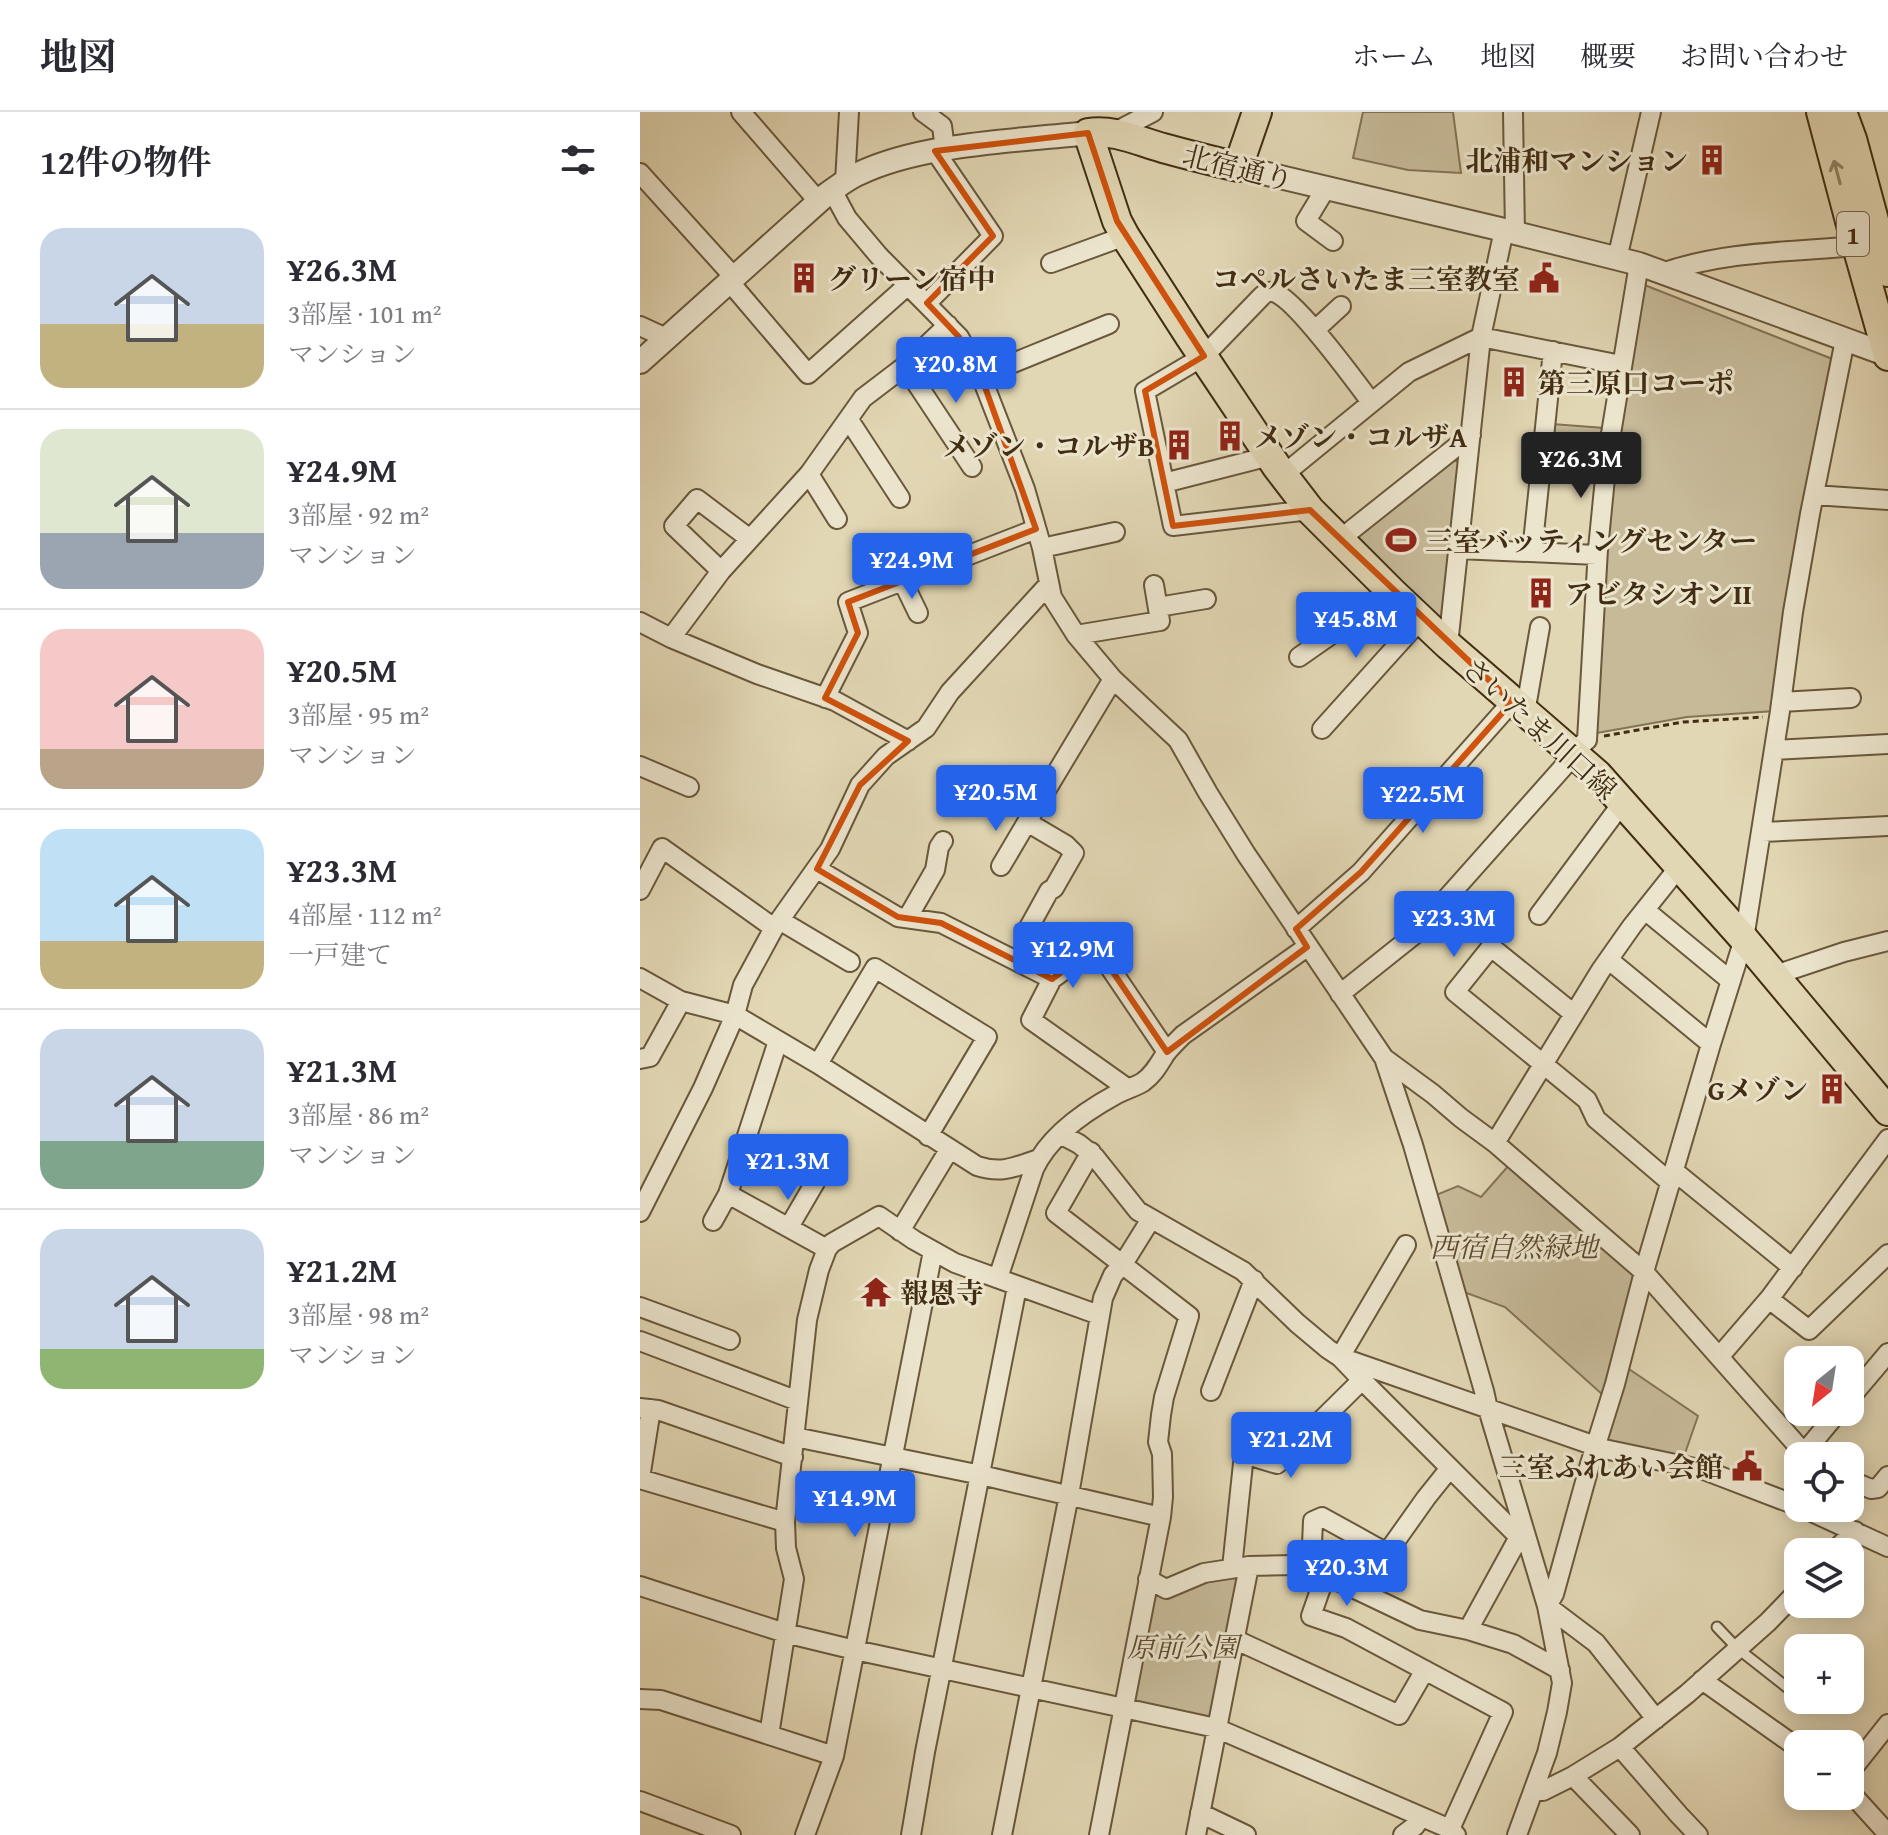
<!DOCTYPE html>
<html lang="ja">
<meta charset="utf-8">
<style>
:root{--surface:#fff;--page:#f7f7f7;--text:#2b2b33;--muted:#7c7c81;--line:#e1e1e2;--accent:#2563eb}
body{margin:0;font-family:"Gentium Book Plus","Noto Serif JP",serif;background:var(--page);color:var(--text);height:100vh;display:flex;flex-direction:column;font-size:30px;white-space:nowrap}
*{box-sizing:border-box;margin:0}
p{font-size:26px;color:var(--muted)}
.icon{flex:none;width:44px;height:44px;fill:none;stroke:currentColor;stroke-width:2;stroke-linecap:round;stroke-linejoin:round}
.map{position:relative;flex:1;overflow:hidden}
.side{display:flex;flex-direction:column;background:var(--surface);width:640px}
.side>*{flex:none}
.needle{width:52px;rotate:210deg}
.buttons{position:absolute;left:1144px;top:1234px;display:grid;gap:16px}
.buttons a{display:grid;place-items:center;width:80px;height:80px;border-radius:16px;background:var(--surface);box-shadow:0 4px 20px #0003;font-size:40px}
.price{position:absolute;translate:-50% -68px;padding:0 18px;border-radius:8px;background:var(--accent);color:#fff;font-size:26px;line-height:52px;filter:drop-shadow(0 2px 4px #0008)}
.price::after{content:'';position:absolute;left:50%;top:48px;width:24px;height:18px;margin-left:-12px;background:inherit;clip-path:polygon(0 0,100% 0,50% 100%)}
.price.current{background:#222;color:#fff}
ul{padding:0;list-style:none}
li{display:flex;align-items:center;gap:24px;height:200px;padding:0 40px}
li+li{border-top:2px solid var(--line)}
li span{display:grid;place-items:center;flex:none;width:224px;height:160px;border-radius:24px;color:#555}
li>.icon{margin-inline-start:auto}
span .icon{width:96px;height:96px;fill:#fffc;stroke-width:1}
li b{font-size:34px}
h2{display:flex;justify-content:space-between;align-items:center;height:96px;padding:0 40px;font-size:34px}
header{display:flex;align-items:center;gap:48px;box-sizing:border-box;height:112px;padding:0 40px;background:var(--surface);border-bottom:2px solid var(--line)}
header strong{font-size:38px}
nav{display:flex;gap:44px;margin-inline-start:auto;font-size:28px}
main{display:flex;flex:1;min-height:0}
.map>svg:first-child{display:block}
.green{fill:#c7ba99;stroke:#847456;stroke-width:2}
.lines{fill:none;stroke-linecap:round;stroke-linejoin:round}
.service-casing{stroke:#69583b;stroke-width:13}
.minor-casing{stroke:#69583b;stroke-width:22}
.tertiary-casing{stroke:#69583b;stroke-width:26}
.primary-casing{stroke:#412d13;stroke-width:32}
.path{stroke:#412d13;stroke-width:3;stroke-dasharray:6 4;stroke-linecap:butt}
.service{stroke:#ece5ce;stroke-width:9}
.minor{stroke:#ece5ce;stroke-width:18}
.tertiary{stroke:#ece5ce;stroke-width:22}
.primary{stroke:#e2d7b4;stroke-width:28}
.oneway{stroke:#928264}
.marked{fill:none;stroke:#cf520d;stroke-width:6;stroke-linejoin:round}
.labels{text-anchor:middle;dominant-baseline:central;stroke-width:6;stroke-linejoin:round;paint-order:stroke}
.shield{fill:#ece5ce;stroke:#74644b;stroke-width:2}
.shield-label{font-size:26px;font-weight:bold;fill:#412d13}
.poi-label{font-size:28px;font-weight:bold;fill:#412d13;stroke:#ece5ce;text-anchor:start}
.street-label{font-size:28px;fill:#412d13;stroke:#ece5ce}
.park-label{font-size:28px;font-style:italic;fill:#5c492e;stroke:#ece5ce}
</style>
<header>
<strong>地図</strong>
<nav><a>ホーム</a><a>地図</a><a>概要</a><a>お問い合わせ</a></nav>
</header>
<main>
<section class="side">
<h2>12件の物件<svg class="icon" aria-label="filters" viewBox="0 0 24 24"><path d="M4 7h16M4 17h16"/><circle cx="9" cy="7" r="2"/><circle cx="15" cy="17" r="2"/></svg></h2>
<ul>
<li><span style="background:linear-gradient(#c9d6e8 60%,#c2b280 0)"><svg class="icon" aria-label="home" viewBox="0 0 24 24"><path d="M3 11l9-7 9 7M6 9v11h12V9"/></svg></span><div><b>¥26.3M</b><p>3部屋 · 101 m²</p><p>マンション</p></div></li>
<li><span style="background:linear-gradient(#dfe7d0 65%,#9aa5b1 0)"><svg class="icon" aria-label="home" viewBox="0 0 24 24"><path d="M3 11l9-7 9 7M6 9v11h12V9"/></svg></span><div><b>¥24.9M</b><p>3部屋 · 92 m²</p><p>マンション</p></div></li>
<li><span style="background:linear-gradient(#f6c9c9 75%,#b9a48a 0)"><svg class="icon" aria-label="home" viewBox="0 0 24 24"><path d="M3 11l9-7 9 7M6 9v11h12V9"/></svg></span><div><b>¥20.5M</b><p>3部屋 · 95 m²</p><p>マンション</p></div></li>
<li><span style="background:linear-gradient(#bfe0f5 70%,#c2b280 0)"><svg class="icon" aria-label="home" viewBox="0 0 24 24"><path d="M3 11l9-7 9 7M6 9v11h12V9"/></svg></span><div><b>¥23.3M</b><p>4部屋 · 112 m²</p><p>一戸建て</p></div></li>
<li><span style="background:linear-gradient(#c9d6e8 70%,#7fa58c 0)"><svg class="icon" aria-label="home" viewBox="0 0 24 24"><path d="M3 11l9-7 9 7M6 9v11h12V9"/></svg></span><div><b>¥21.3M</b><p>3部屋 · 86 m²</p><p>マンション</p></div></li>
<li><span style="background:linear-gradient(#c9d6e8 75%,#8fb573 0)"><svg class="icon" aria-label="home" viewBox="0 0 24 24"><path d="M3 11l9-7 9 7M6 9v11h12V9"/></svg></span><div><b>¥21.2M</b><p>3部屋 · 98 m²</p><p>マンション</p></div></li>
</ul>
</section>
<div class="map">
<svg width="1248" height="1723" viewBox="0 0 1248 1723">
<rect width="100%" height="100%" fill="#e2d7b4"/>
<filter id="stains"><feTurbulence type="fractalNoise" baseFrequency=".0025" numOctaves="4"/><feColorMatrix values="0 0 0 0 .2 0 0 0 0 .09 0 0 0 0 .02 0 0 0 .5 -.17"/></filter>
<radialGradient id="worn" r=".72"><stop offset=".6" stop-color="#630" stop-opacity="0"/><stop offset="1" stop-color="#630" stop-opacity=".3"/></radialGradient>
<!-- green -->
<path class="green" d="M723,0H813L821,61L768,58L713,46Z
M1002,172L1195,248L1135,599L1047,605L951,622L972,353Z
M912,312L964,316L960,359L906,354Z
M809,345L821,352L803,507L791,511L711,424Z
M870,1052L998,1161L964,1284L865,1195L821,1179L791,1085L818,1074L841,1085Z
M986,1255L1058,1304L1043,1347L966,1330Z
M600,1460L573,1608L491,1593L510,1473Z"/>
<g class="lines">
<!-- service casing -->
<g class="service-casing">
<path id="service" d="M1077,1515L1097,1536L1158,1584"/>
</g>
<!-- minor casing -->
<g class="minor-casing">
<path id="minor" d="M101,0L179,90
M283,0L302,14L305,37
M873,0L875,121
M473,21L513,0
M0,61L93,164
M205,70L209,0
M686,76L666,109L693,129
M192,78L207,106L239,144L319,225L341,264L385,377L402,436L412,485L436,523L473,567L538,628L568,681L606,742L744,946L793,982L821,1006L855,1031L1004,1160L1164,1341L1169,1344
M977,147L1011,0
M411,151L485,124
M1022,161C1084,139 1151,140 1217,134
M88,168L168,262L268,173
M287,191L353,124L295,39
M0,214L26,226
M675,218L701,194
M265,254L332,355
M341,264L469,212
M209,308L260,386
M169,362L197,407
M643,363L769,260L841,225L981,253
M524,371L630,344
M1174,383L1248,388
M670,398L533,414L505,279L564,244L622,184C626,181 627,179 633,180C654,185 716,270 731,290
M699,428L831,323
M402,436L475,420
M818,437L957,443
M892,440L913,239
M81,459L34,414L57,387L110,427
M263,470L278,501
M518,495L566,487
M0,510L31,526L117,562L195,589L268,629
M436,523L520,509L514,473
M31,526L81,459L169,362L223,286L265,254L308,213
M808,533L841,225L864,118
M659,545L752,480
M185,586L218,521L208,490L396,417
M1141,590L1211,586
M885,601L900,515
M682,617L781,507
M1134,638L1248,632
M932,641L947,628L958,437L967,346L999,152
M0,654L49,675
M1122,720L1248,714
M361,754L387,710
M177,757L258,805L301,811L412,867
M0,778L22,736L134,816
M1005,798L1091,869
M899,803L983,690
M268,805L295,758L299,735L303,729
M141,809L210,850
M388,817L409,779L414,776L434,741L426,733L387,710L473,567
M656,817L721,760L872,590
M969,848L1071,932
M1135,863L1204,840L1248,829
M0,866L41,889L95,903L178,952L337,1054C362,1062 375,1055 399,1047
M700,882L774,823L934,643
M934,902L851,835L815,880L947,988L956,1007L1031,1071
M744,946L773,1033L844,1279L848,1297L907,1494L956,1531L1016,1607
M0,947L10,945L41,889
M178,952L235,856L347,925L288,1024
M487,976L391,908L412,867L456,835L527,940
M420,1022L439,1032L455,1045L498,1099L603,1159L657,1211L688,1237L700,1245L722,1268L886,1432
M855,1031L961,858L992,814L1039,755
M451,1040L416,1101L549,1204L524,1285L521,1303L518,1330L522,1342L523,1385L521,1405L459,1723
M1034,1059L1153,1156
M88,1082L187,1137
M0,1100L63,976L95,903L103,873L134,816L190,737L220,673L246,644L286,616L310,580L409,472
M73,1109L88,1082L138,929
M149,1115L184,1055
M260,1119L309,1038
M766,1133L700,1245L964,1337L1064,1358L1158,1394
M358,1166L394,1057C409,1024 444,1000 475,983C484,978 495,975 503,970C514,962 519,952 526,941C531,935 537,929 543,923L667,835
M1129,1187L1169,1218L1248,1142
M0,1195L90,1228
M0,1229L158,1289
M1079,1245L1129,1187L1248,1027
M571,1279L614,1168
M1210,1286L1248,1241
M0,1296L18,1298L153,1345
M155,1325L341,1363L521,1405
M1164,1341L1198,1300
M0,1366L11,1297
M0,1367L145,1410L146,1436L154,1467L129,1623
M1210,1368L1231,1377L1238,1376L1248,1364
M1163,1396L1248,1435
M145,1410L167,1208L179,1158L187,1137L192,1131L239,1104L274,1128L315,1151L459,1203
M1193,1440L1215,1419
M592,1456L604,1342L637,1352L722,1268
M671,1457L673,1409L682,1405L747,1441L786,1386L810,1356
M685,1464L671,1504L706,1516L863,1600L810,1717
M508,1467L526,1477L564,1461L609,1454L654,1453L671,1457L694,1467L780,1508L828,1518L873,1532L920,1558
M0,1474L145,1521L215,1538L576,1616L810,1717L816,1723
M828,1518L879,1425
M594,1527L759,1603L785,1558
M1062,1568L1158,1636
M0,1587L21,1588L194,1644
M980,1635L1039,1703L1058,1723
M1210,1660L1248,1612
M933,1664L990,1723
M894,1679H903L933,1664L980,1635L1047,1582L1128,1510L1158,1479
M1210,1680L1248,1722
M0,1689L91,1723
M560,1701L606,1723
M165,1723L194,1644L293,1139
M271,1723L285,1640L377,1175
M362,1723L429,1383L463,1186L473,1163L483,1152L511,1107
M556,1723L609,1454
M763,1723L775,1714L781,1705
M877,1723L907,1641L917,1600L922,1571L907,1494L914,1482L950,1352L975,1272L1004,1160L1071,932L1104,827L1140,599L1153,500L1170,402L1205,228"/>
</g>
<!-- tertiary casing -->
<g class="tertiary-casing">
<path id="tertiary" d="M598,55L864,118L999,152L1248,243
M0,250L187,82C197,75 207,67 218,62C282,31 378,29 448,21"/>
</g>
<!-- primary casing -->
<g class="primary-casing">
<path id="primary" d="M617,0L598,55C573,49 548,43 523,36C498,29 474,17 448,21L477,109L485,124L550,225L637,355L670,398L752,480L808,533L957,662L1104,827L1248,999
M1181,0L1211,113L1248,244
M1202,0L1212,27L1248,160"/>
</g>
<!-- path -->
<path class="path" d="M964,624L1043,610L1123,605"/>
<!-- service -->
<use href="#service" class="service"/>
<!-- minor -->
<use href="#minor" class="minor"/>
<!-- tertiary -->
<use href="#tertiary" class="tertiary"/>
<!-- primary -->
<use href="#primary" class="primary"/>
</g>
<!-- one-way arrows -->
<defs><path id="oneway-shaft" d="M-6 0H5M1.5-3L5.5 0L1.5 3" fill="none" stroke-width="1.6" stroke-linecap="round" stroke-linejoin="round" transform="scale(2)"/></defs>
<use class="oneway" href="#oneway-shaft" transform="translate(1197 60) rotate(-105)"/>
<!-- marked area -->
<path class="marked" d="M448,21L477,109L564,244L505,279L533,414L670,398L872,590L721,760L656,817L667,835L527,940L456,835L412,867L301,811L258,805L177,757L220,673L268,629L185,586L218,521L208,490L396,417L341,264L319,225L287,191L353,124L295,39Z"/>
<!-- icons -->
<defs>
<g id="building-bare" transform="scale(2.4)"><path d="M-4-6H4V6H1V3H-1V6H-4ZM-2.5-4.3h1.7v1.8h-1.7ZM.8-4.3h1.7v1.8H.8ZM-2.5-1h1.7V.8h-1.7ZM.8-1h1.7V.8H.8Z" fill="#8f2418" stroke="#ece5ce" stroke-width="2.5" paint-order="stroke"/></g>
<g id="civic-bare" transform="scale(2.4)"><path d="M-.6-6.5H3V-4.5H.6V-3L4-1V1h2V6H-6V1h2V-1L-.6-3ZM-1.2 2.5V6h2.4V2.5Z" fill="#8f2418" stroke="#ece5ce" stroke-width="2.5" paint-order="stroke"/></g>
<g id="stadium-bare" transform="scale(2.4)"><path d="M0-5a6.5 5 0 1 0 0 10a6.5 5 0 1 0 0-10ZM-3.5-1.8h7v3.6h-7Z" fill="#8f2418" stroke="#ece5ce" stroke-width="2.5" paint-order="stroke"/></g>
<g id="temple-bare" transform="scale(2.4)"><path d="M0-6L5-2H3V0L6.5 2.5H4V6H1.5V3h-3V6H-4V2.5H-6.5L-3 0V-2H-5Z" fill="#8f2418" stroke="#ece5ce" stroke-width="2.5" paint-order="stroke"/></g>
</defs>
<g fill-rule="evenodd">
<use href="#building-bare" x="1072" y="48"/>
<use href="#building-bare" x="164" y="166"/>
<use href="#civic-bare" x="904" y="166"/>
<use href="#building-bare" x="874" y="270"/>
<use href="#building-bare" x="590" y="324"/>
<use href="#building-bare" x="539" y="333"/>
<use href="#stadium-bare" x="761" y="428"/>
<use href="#building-bare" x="901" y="481"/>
<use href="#building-bare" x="1192" y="977"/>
<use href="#temple-bare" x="236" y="1180"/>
<use href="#civic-bare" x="1107" y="1354"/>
</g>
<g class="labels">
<!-- shield labels -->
<rect class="shield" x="1197" y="100" width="32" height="44" rx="6"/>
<g class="shield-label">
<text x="1213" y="122">1</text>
</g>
<!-- poi labels -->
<g class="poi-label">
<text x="1048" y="48" text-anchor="end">北浦和マンション</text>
<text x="188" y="166">グリーン宿中</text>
<text x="880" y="166" text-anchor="end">コペルさいたま三室教室</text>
<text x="898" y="270">第三原口コーポ</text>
<text x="614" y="324">メゾン・コルザA</text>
<text x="515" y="333" text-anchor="end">メゾン・コルザB</text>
<text x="785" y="428">三室バッティングセンター</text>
<text x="925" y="481">アビタシオンⅡ</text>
<text x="1168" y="977" text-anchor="end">Gメゾン</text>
<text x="260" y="1180">報恩寺</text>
<text x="1083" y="1354" text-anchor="end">三室ふれあい会館</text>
</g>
<!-- street labels -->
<g class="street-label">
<text transform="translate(598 55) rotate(14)">北宿通り</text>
<text transform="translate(900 616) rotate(42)">さいたま川口線</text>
</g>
<!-- park labels -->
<g class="park-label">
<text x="874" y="1134">西宿自然緑地</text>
<text x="543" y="1534">原前公園</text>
</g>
</g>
<rect width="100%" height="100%" filter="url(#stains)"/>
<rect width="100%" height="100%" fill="url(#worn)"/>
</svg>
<div class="buttons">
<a><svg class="needle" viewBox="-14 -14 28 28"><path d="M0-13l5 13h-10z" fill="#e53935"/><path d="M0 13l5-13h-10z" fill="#7c7c81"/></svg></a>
<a><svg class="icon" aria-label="locate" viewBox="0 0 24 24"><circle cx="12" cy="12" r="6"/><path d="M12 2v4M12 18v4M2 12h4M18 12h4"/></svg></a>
<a><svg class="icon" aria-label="layers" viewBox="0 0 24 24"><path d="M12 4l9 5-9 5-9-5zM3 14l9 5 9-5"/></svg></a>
<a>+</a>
<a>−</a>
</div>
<b class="price" style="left:316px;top:293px">¥20.8M</b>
<b class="price current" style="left:941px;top:388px">¥26.3M</b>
<b class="price" style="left:272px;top:489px">¥24.9M</b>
<b class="price" style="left:716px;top:548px">¥45.8M</b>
<b class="price" style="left:356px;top:721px">¥20.5M</b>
<b class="price" style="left:783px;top:723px">¥22.5M</b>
<b class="price" style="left:814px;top:847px">¥23.3M</b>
<b class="price" style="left:433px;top:878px">¥12.9M</b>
<b class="price" style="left:148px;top:1090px">¥21.3M</b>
<b class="price" style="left:651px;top:1368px">¥21.2M</b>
<b class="price" style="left:215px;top:1427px">¥14.9M</b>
<b class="price" style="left:707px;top:1496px">¥20.3M</b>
</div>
</main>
